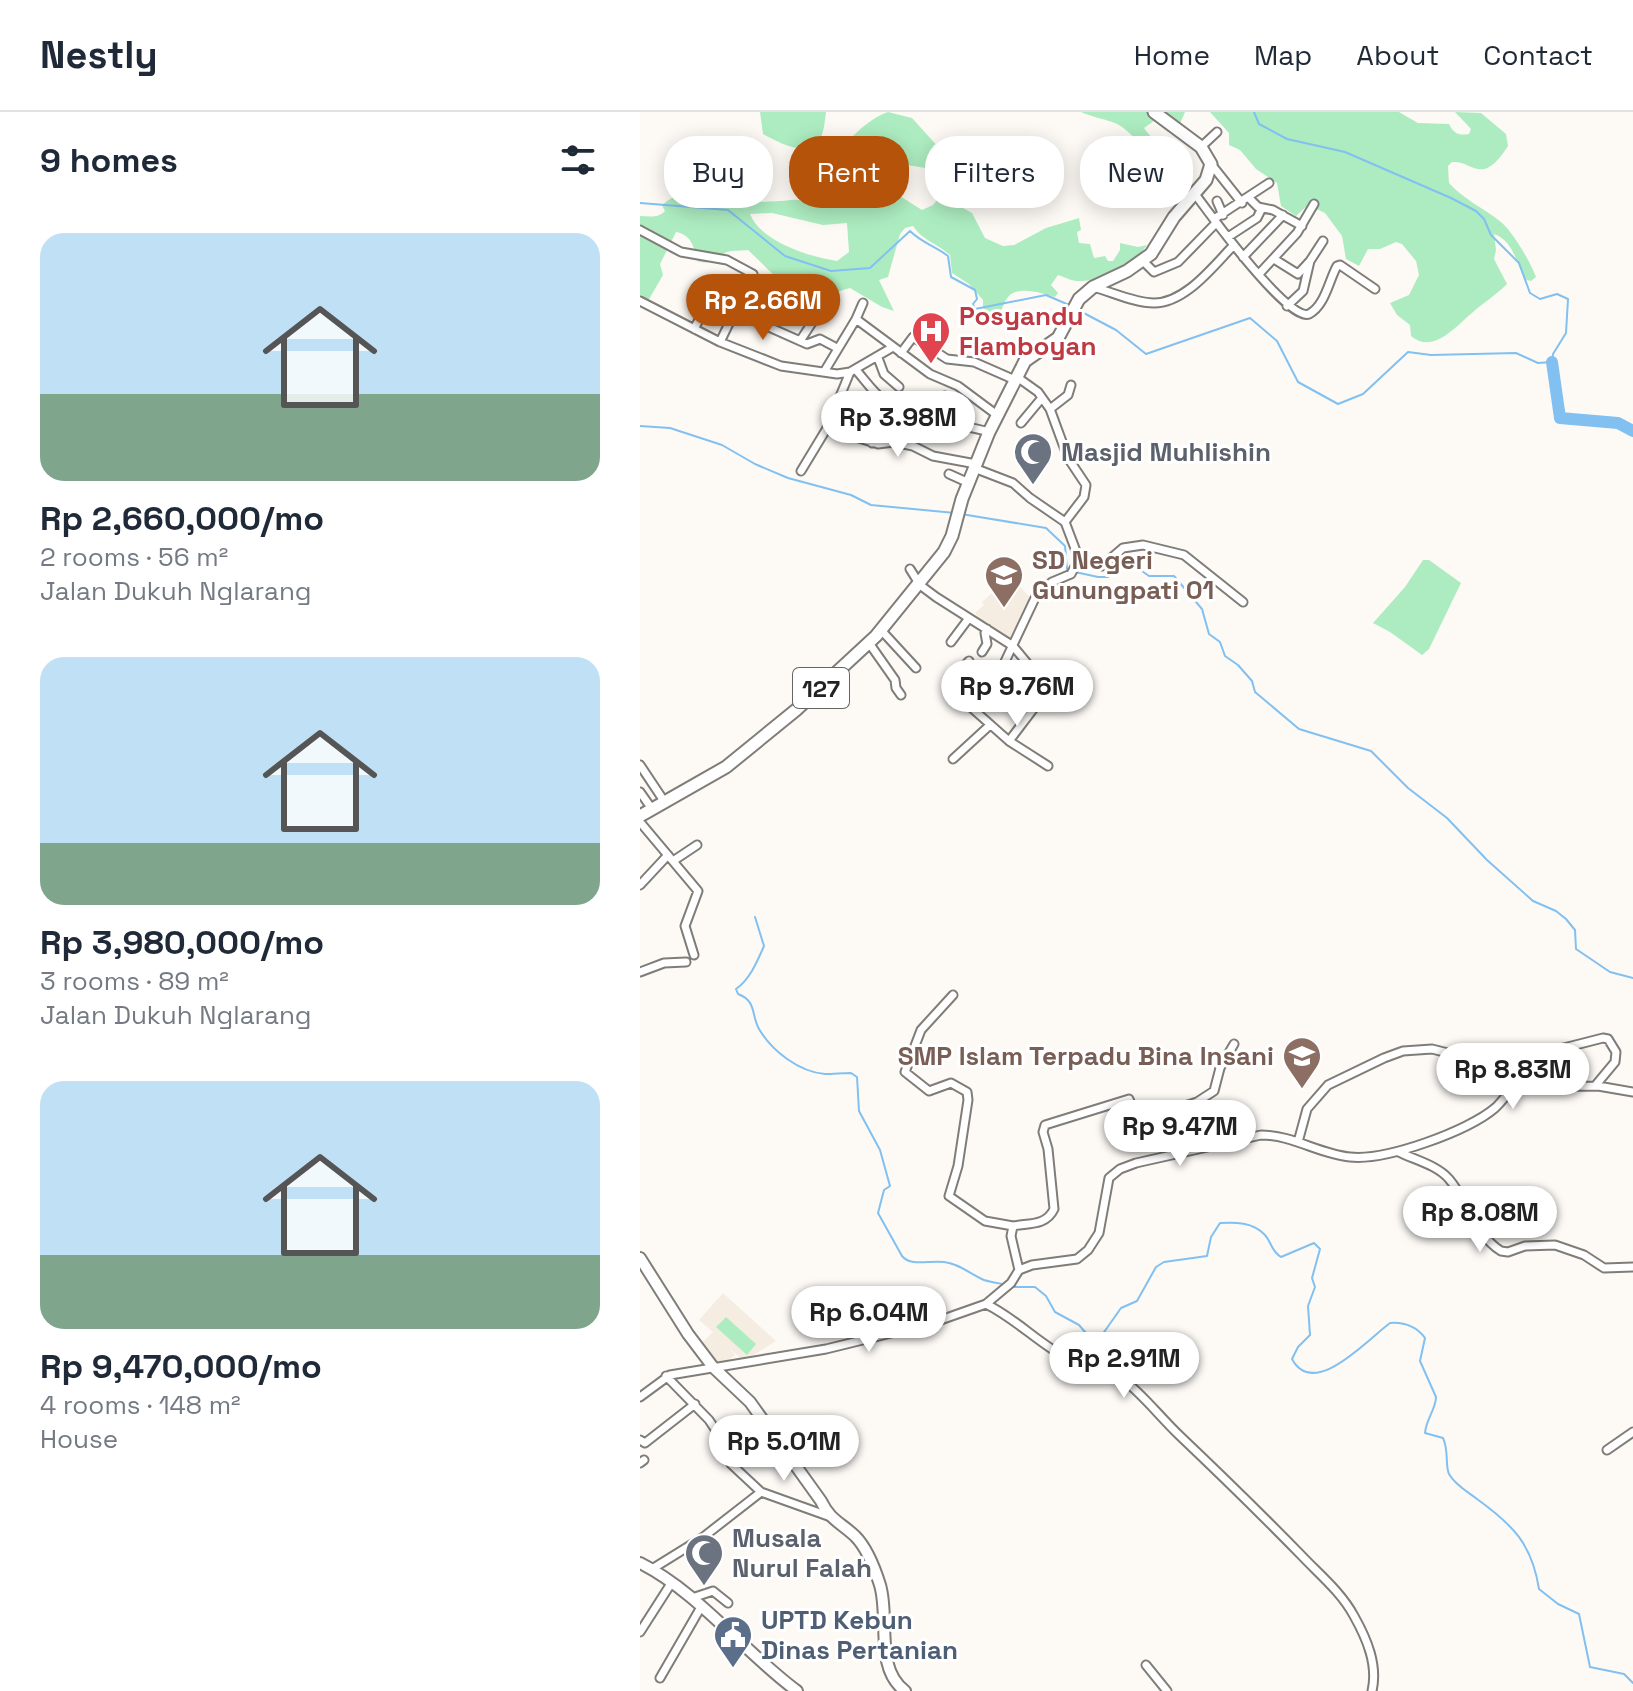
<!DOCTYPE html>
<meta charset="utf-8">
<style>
:root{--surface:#fff;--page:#f6f6f7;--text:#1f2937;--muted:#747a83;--line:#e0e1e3;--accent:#b45309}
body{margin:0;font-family:"Space Grotesk",sans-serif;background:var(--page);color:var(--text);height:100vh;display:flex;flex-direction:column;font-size:30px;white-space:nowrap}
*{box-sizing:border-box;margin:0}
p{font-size:26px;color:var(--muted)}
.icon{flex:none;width:44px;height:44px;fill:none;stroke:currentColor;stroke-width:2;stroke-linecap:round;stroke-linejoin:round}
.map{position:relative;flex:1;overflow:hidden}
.drawer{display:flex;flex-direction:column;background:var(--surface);width:640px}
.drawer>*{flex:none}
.guide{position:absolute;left:24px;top:24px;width:760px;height:72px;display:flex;gap:16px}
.price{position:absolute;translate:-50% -68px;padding:0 18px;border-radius:28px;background:#fff;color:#222;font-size:26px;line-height:52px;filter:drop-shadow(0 2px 4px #0008)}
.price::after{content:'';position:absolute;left:50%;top:48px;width:24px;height:18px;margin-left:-12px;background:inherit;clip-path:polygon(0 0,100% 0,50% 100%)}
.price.on{background:var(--accent);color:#fff}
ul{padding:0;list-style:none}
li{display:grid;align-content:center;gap:16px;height:424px;padding:0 40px}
li span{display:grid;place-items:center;height:248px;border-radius:24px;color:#555}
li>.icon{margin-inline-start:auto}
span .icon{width:144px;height:144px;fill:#fffc;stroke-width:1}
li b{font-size:34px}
h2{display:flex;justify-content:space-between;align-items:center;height:96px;padding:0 40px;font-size:34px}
.chip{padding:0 28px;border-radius:32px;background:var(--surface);box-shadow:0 4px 20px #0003;font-size:28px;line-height:72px}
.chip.on{background:var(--accent);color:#fff}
header{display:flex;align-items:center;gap:48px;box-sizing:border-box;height:112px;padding:0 40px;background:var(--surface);border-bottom:2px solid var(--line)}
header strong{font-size:38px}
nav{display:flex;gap:44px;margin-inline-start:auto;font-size:28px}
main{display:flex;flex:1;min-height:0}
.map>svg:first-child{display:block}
.built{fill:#f5ece2}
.green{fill:#adecc0;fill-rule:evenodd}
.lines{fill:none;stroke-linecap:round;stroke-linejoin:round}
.stream{stroke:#81c0f0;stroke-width:2}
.river{stroke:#81c0f0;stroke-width:12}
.street-casing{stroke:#807d79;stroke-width:11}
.secondary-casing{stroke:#807d79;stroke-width:14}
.primary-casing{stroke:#807d79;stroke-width:15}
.street{stroke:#fff;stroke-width:7}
.secondary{stroke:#fff;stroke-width:10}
.primary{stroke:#fff;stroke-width:11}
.labels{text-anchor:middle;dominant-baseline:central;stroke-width:6;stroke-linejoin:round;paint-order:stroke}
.shield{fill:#fff;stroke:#666564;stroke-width:2}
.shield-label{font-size:24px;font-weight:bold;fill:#242322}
.health-label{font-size:26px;font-weight:bold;fill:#be3a42;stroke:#fff;text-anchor:start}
.worship-label{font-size:26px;font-weight:bold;fill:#5b616d;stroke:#fff;text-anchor:start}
.education-label{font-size:26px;font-weight:bold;fill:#785e54;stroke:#fff;text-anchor:start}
.service-label{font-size:26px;font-weight:bold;fill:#4e5e75;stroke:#fff;text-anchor:start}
</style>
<header>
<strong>Nestly</strong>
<nav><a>Home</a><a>Map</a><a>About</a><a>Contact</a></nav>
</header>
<main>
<section class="drawer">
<h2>9 homes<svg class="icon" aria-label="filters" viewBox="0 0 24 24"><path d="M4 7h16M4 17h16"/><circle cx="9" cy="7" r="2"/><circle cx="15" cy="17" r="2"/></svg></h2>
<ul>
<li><span style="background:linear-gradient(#bfe0f5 65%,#7fa58c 0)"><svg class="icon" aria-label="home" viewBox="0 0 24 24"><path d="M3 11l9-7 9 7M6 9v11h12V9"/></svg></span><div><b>Rp 2,660,000/mo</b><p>2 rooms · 56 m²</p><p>Jalan Dukuh Nglarang</p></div></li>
<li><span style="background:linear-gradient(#bfe0f5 75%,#7fa58c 0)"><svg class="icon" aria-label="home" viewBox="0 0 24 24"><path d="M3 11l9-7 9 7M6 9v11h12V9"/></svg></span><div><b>Rp 3,980,000/mo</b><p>3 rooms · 89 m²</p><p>Jalan Dukuh Nglarang</p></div></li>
<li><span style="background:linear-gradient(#bfe0f5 70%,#7fa58c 0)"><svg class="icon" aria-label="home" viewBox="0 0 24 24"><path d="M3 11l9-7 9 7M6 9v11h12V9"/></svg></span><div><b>Rp 9,470,000/mo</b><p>4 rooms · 148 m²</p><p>House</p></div></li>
</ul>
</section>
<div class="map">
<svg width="993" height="1579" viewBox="0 0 993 1579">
<rect width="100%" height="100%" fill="#fdfaf6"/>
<!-- built -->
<path class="built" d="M371,464L393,489L370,535L331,511L338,505L335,501L344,493L342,490Z
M83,1181L136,1229L104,1249L89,1236L95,1243L87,1249L76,1250L61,1232L73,1220L59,1208Z"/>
<!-- green -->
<path class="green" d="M120,0H186C185,8 184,18 181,26C171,49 138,30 123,22Z
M248,0L272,6L310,48L309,54C293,62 264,48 242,53L240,58L242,63L248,64L255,81L282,98L293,93L301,84L332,101L345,126L363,134L374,133L406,116L439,106L441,118L437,120L439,131L450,132L454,146L465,144L468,149H473L480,138V131L498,135L507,133C493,154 462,170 437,169C432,169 424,165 418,163L411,173L418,181L415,185C402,181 378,173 368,185C364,190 362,198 358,204L346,201L343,196V188L329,172L312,161L310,143C298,132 282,128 273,114L265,116L260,122L248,165L239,168L254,199L242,195L210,176C201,178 189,184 178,184C147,183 129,157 108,138C102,139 93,138 87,140C74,145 72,154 57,149C54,135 52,123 36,120L20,152L23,163L8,189L0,185V104C9,104 17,107 25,99L22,93C44,76 75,61 94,91C114,90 133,90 151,88C162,87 170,91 183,89L188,94L199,93L205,83C204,73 197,63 197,53C197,33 231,5 248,0ZM132,101L183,113L207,111L209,140L197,149C170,145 121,130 110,102Z
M441,0H545L539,14L528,20L514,9L504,16L518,34L515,37C495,33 489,15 472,10C461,6 452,5 441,0Z
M570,0H759L778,11L809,12C813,21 819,24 829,22L831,17L815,0L841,1L866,22L868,34C862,43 851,60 838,57C828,55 823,49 812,50L808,54L809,71C824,88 844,96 861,110C873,120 891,151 896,165L891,169L884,167C877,150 872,128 854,122L856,138L854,147L867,172C855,184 844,190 832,201C816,214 793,243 771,224L770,213L757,203L750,191L769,183L779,163L776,149L762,132L756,130L740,137H728L719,154L706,147L702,124L685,101L668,93L656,104L641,94L637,71L616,57L600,38L589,33V21Z
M783,448H789L821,471L789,537L782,543L750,520L733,511L765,475Z
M86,1205L116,1232L107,1243L76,1215Z"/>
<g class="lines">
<!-- stream -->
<path class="stream" d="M0,91L88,98L145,144L191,159L230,156L270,119C282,131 295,134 308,144L311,165L335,178L337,187L333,192L335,197L406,183L429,193
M438,198L476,218L506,242L610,206L637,229L658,270L698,292L723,282L768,240L791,243L876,241L898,251L912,250L913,242L926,221L928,187L917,182L900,187L890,181L879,151L851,123L844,107L836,99L811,86L705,40L647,27L619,12L614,0
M0,314L30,316L82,333L115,352L148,366L211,383L231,393L315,401
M321,402L406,416L425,434L427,457L429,458
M435,460L458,465H468L477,454L489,450L509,464H534L562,497L569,522L580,530L585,544L598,553L612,569L615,580L659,617L731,639L768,676L807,706L847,748L893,789L916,799L926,807L935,818L936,837L970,860L993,866
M115,805L124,834C117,850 110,867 96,877L98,882C117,889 111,903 119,917C132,939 159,960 185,962C194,962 202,961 211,961L217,965L219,999L240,1038L250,1074L244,1078L238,1101L262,1144C271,1155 290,1148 304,1150C320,1152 330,1162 344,1168C350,1170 357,1171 363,1172
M373,1175H395L406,1184L415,1200L439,1213L451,1227L462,1223L481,1196L497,1189L516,1155L524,1150L567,1144L571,1125L580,1111C595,1110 613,1110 625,1123C632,1131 631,1139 641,1145L674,1131L680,1137L672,1166L675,1175L668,1194L670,1223L658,1235L652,1247C674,1288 728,1227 750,1211C765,1210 776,1214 785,1226L780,1249L796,1285C796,1297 786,1307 785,1321L803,1326C809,1338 805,1354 809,1362C815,1373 828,1380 837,1387C873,1413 892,1432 899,1477L918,1492L939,1502L950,1555L984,1562L993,1571"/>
<!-- river -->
<path class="river" d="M912,250L920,306L978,311L993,319"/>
<!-- street casing -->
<g class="street-casing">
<path id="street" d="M561,35L577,20
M571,52L602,91
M555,82C569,101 649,211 669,202C685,194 689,168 697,154L700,153L735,177
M609,86L618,95L633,98L662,114
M577,89L583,103
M574,107L629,71
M0,118L41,140L87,148L113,162L80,230
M588,125L617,106L622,96
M603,145L643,103
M634,147L658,162L669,150
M502,148L514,160L538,150L575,112
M619,162L657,121L674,92
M453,175C472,180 495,191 514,191C546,191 574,153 594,133
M0,189L80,230L141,254L197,262L210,260L253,235
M647,194L663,179L670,149L683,129
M95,200L167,232L180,227L197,236
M216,207L223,191
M116,209L135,178
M54,217L66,195
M160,229L177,203
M261,241L273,225L307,247L334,250L375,268
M238,246L244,262L259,275
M216,258C225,268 234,282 246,290C273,308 317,311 349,320
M184,260L216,207L290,262L318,274L357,303
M377,265L398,280L410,297L428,346L446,373L444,385L425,410
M410,297L428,283L431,273
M293,306L305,284
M381,311L401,287
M187,316L238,332L254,330L273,334L293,344L336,352
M232,331L237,317
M161,359L187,316L210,260
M309,362L329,371
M439,447L462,454L483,436L503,433L544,443L603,490
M270,457L280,473L296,485L373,534L402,569L404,583L369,629
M241,518L276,556
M311,530L329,506
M229,531L255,568L256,576L261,583
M342,540L347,532L345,521L347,517
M329,549L318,560L341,584
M308,575L369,629L408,654
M332,596L361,558L396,484L412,470L431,462L439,447L425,410L390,386L373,371L334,356
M313,647L350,613
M0,653L24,689
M0,680L12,697
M0,710L58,779L45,814L54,843
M33,749L57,733
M0,773L28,743
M0,860L24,851L46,850
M313,883L281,918L265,960L289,979L311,971L327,980L328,988L318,1054L309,1084L345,1109L373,1114
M658,1030L667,997L688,973L744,946L763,939L792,937L812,942L845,956L963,926L968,927L976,940L975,950L955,974
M759,1040C775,1048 797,1053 809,1067C828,1089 836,1124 861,1139L868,1140L885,1134L915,1133L944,1143L964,1156L993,1155
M379,1158L371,1124L373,1114C389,1111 406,1114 414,1097L408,1037L403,1020L405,1013L489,987L494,999L500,1003L545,994L557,990L574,979L580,956L594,932
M346,1192C377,1207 401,1234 432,1249C447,1256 466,1254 479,1264C502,1281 519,1304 540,1324C581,1363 622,1403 662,1444C680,1463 701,1480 714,1504C727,1527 738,1553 732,1579
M26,1264L69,1308L81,1326L91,1352L121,1380L188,1404
M0,1285L30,1263L186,1237L292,1211L346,1192L371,1171L379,1158L392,1153L437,1147L448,1138L459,1121L469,1066L480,1057L496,1051L621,1023C653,1023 679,1042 710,1045C746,1049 828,1019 855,996C863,989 867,980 877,975L958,974L993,980
M0,1328L5,1331L55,1292
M967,1338L993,1320
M0,1351L4,1348
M12,1457L62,1426L121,1380
M52,1486L73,1479L88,1491
M0,1520L32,1470
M506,1553L527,1579
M20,1566L61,1495"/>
</g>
<!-- secondary casing -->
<g class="secondary-casing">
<path id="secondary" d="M0,1146L48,1222L73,1255L110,1290L181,1389C190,1408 200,1410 215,1424C227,1436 235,1457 240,1473C250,1506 234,1556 265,1579
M0,1451C58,1480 104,1540 157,1579"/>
</g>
<!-- primary casing -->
<g class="primary-casing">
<path id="primary" d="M0,704L86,655L156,598L236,524L304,440L312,424L322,387L349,320L385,249L418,226L439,187L453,175L487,159L511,142L534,105L566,68L571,52L561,35L514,0"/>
</g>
<!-- street -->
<use href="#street" class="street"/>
<!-- secondary -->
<use href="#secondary" class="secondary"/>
<!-- primary -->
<use href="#primary" class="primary"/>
</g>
<!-- icons -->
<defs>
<g id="hospital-pin" transform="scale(2)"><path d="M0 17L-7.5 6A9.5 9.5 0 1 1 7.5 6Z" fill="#e0444e" stroke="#fff"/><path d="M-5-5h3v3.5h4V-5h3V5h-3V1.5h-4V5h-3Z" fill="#fff"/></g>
<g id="mosque-pin" transform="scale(2)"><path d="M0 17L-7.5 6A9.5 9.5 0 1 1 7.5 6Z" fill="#6b7280" stroke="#fff"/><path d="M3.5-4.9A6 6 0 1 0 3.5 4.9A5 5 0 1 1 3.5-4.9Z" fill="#fff"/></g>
<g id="school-pin" transform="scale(2)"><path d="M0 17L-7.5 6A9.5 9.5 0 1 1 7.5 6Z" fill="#8d6e63" stroke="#fff"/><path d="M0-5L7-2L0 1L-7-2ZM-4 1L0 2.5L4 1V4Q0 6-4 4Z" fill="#fff"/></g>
<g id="civic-pin" transform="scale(2)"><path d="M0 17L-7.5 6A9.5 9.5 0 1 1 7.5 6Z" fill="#5c6f8a" stroke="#fff"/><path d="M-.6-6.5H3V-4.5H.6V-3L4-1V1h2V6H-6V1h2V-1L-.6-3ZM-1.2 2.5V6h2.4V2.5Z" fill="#fff"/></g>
</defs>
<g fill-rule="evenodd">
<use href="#hospital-pin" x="291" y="219"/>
<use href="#mosque-pin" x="393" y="340"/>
<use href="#school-pin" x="364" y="463"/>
<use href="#school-pin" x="662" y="944"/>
<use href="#mosque-pin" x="64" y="1441"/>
<use href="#civic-pin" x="93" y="1523"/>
</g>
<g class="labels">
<!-- shield labels -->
<rect class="shield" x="153" y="556" width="56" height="40" rx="6"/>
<g class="shield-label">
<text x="181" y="576">127</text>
</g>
<!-- health labels -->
<g class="health-label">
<text x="319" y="204">Posyandu<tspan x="319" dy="30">Flamboyan</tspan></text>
</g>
<!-- worship labels -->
<g class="worship-label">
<text x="421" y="340">Masjid Muhlishin</text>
<text x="92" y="1426">Musala<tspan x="92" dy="30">Nurul Falah</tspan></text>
</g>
<!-- education labels -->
<g class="education-label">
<text x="392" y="448">SD Negeri<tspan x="392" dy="30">Gunungpati 01</tspan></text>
<text x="634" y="944" text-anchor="end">SMP Islam Terpadu Bina Insani</text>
</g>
<!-- service labels -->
<g class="service-label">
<text x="121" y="1508">UPTD Kebun<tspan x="121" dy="30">Dinas Pertanian</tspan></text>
</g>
</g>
</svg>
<b class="price on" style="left:123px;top:230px">Rp 2.66M</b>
<b class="price" style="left:258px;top:347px">Rp 3.98M</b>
<b class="price" style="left:377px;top:616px">Rp 9.76M</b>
<b class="price" style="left:873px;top:999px">Rp 8.83M</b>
<b class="price" style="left:540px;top:1056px">Rp 9.47M</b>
<b class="price" style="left:840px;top:1142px">Rp 8.08M</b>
<b class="price" style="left:229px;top:1242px">Rp 6.04M</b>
<b class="price" style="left:484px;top:1288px">Rp 2.91M</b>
<b class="price" style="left:144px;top:1371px">Rp 5.01M</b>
<div class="guide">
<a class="chip">Buy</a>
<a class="chip on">Rent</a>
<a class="chip">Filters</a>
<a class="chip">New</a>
</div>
</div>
</main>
